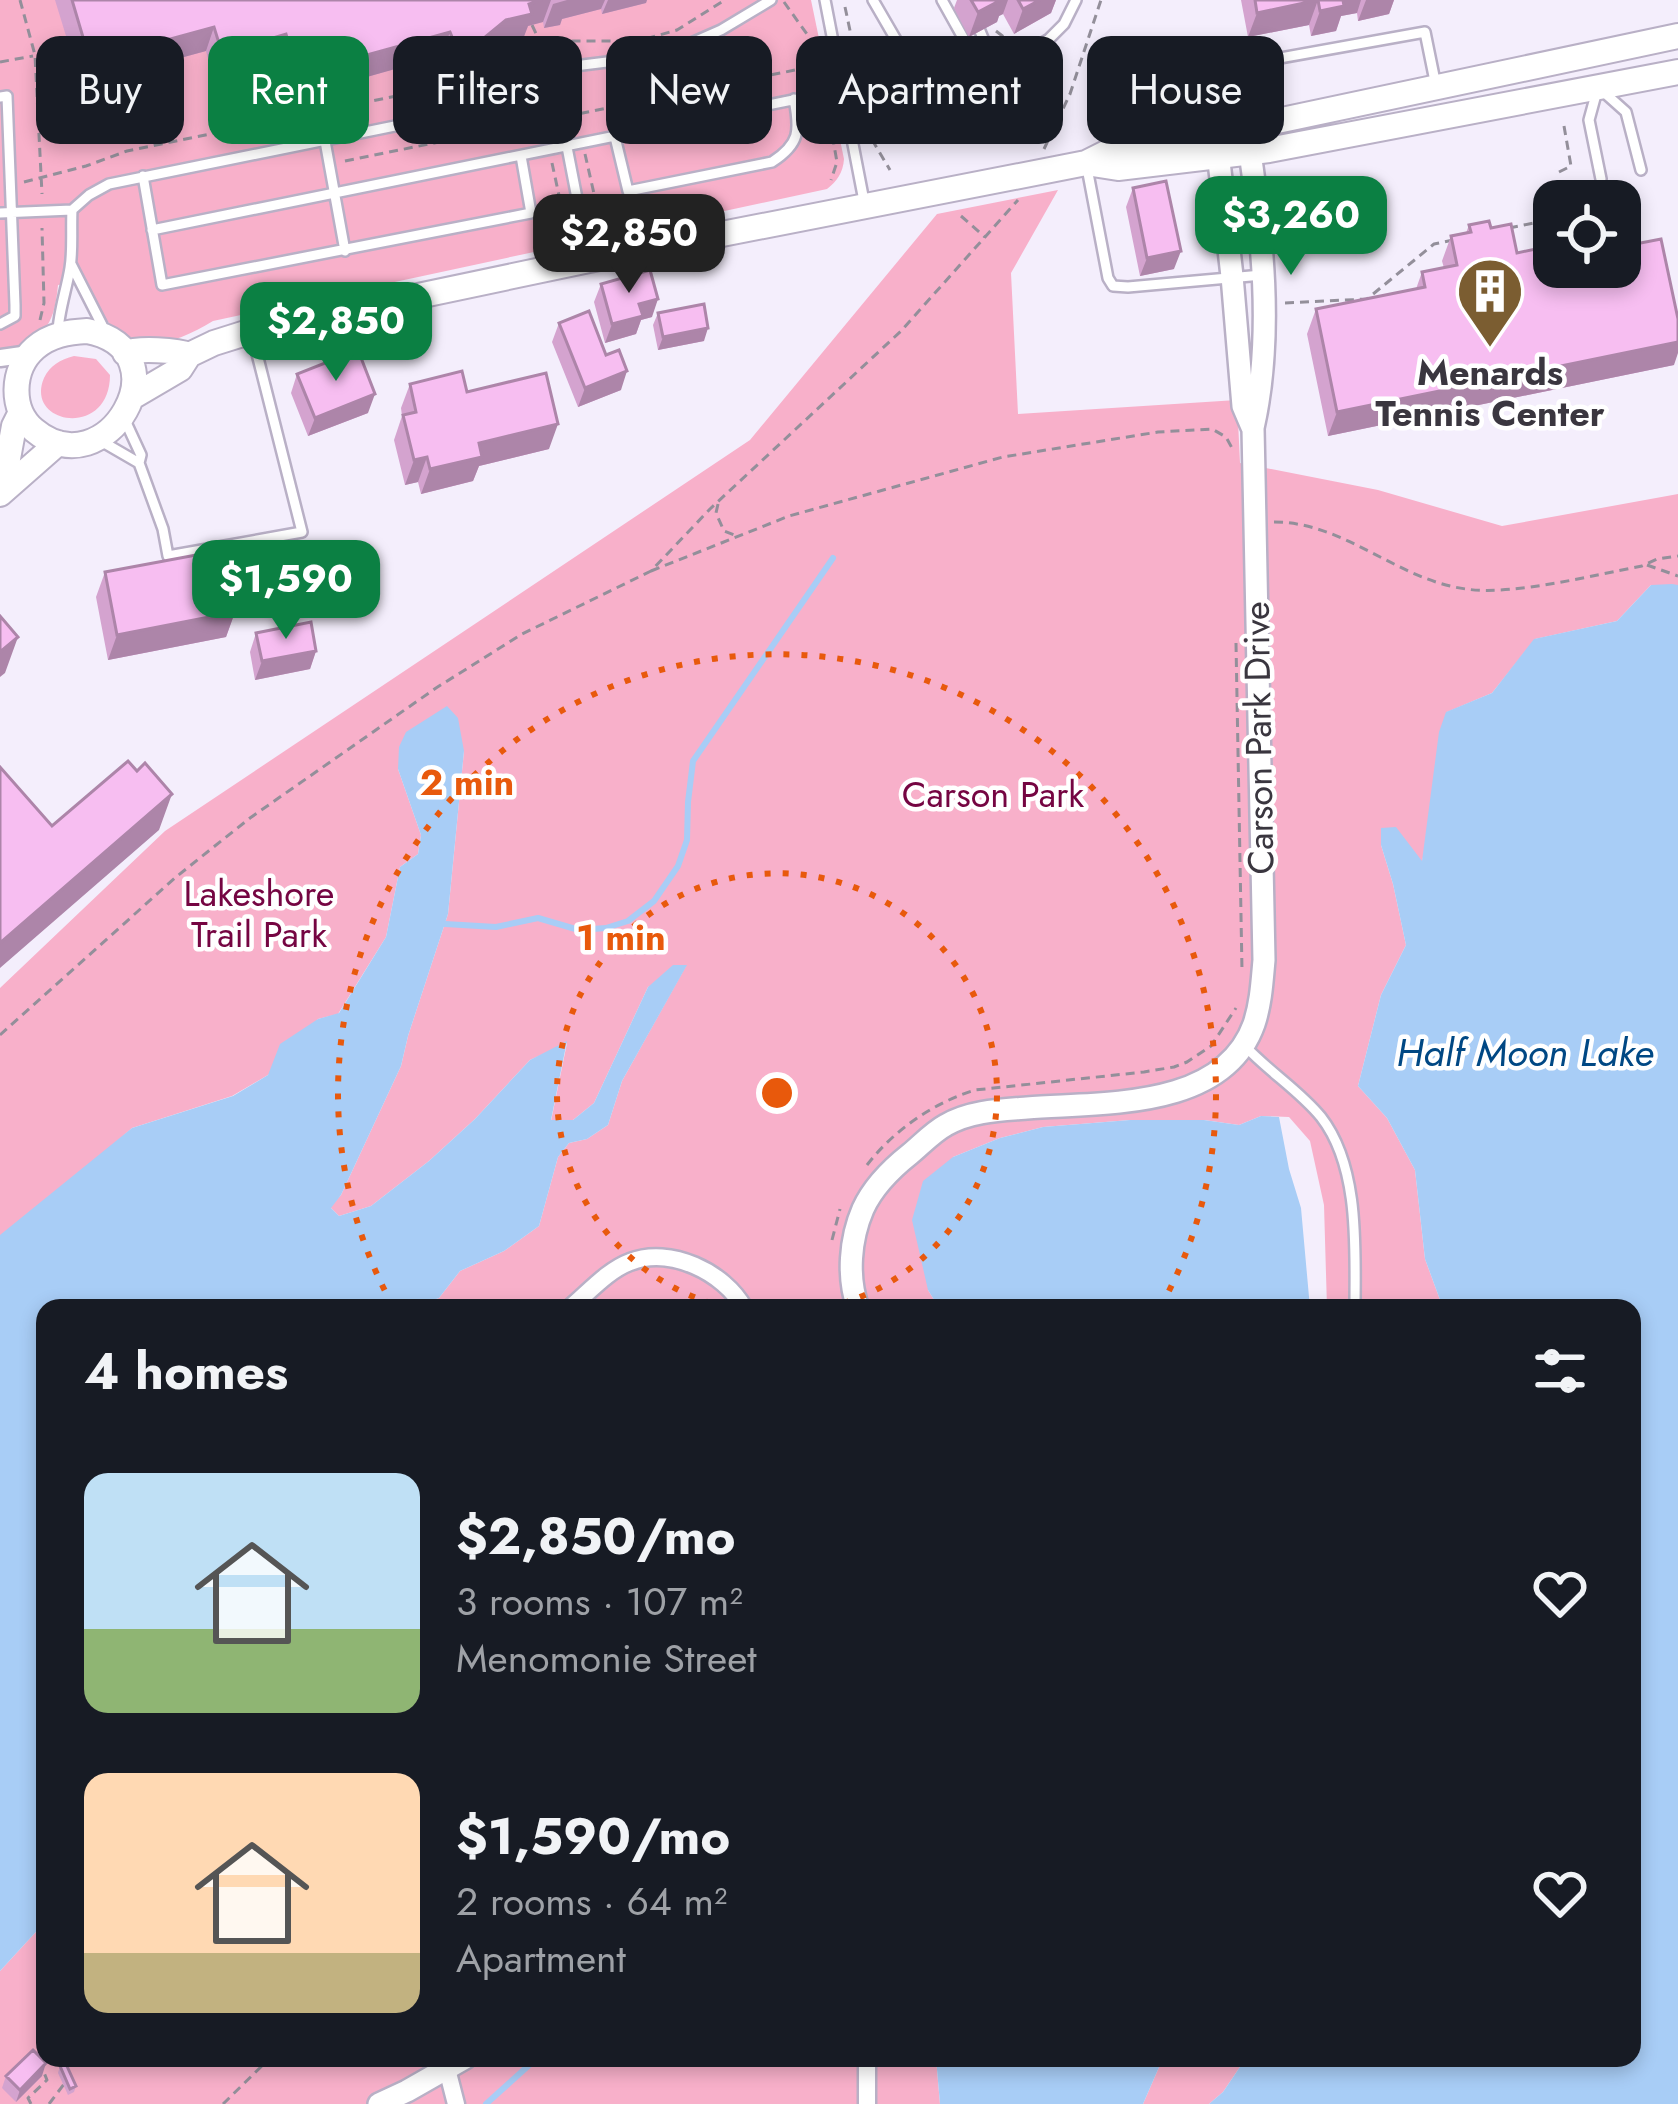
<!DOCTYPE html>
<meta charset="utf-8">
<style>
:root{--surface:#171b24;--page:#242831;--text:#f1f3f6;--muted:#9ea1a6;--accent:#0b8043}
body{margin:0;font-family:Jost,sans-serif;background:var(--page);color:var(--text);height:100vh;display:flex;flex-direction:column;font-size:45px;white-space:nowrap}
*{box-sizing:border-box;margin:0}
p{font-size:39px;color:var(--muted)}
.icon{flex:none;width:66px;height:66px;fill:none;stroke:currentColor;stroke-width:2;stroke-linecap:round;stroke-linejoin:round}
.map{position:relative;flex:1;overflow:hidden}
.sheet{position:absolute;left:36px;top:1299px;width:1605px;height:768px;display:flex;flex-direction:column;background:var(--surface);border-radius:24px;box-shadow:0 6px 18px #0003}
.sheet>*{flex:none}
.banner{position:absolute;left:36px;top:36px;width:1608px;height:108px;display:flex;gap:24px}
.buttons{position:absolute;left:1533px;top:180px;display:grid;gap:24px}
.buttons a{display:grid;place-items:center;width:108px;height:108px;border-radius:24px;background:var(--surface);box-shadow:0 6px 18px #0003;font-size:60px}
.price{position:absolute;translate:-50% -102px;padding:0 27px;border-radius:24px;background:var(--accent);color:#fff;font-size:39px;line-height:78px;filter:drop-shadow(0 3px 6px #0008)}
.price::after{content:'';position:absolute;left:50%;top:72px;width:36px;height:27px;margin-left:-18px;background:inherit;clip-path:polygon(0 0,100% 0,50% 100%)}
.price.selected{background:#222;color:#fff}
ul{padding:0;list-style:none}
li{display:flex;align-items:center;gap:36px;height:300px;padding:0 48px}
li span{display:grid;place-items:center;flex:none;width:336px;height:240px;border-radius:24px;color:#555}
li>.icon{margin-inline-start:auto}
span .icon{width:144px;height:144px;fill:#fffc;stroke-width:1}
li b{font-size:51px}
h2{display:flex;justify-content:space-between;align-items:center;height:144px;padding:0 48px;font-size:51px}
.chip{padding:0 42px;border-radius:24px;background:var(--surface);box-shadow:0 6px 18px #0003;font-size:42px;line-height:108px}
.chip.selected{background:var(--accent);color:#fff}
.map>svg:first-child{display:block}
.green{fill:#f8b0ca}
.water{fill:#a8cdf6}
.lines{fill:none;stroke-linecap:round;stroke-linejoin:round}
.stream{stroke:#a8cdf6;stroke-width:6}
.service-casing{stroke:#b9b0c6;stroke-width:14}
.minor-casing{stroke:#b9b0c6;stroke-width:21}
.tertiary-casing{stroke:#b9b0c6;stroke-width:26}
.secondary-casing{stroke:#b9b0c6;stroke-width:28}
.path{stroke:#938f9a;stroke-width:3;stroke-dasharray:9 6;stroke-linecap:butt}
.service{stroke:#fff;stroke-width:9}
.minor{stroke:#fff;stroke-width:16}
.tertiary{stroke:#fff;stroke-width:21}
.secondary{stroke:#fff;stroke-width:24}
.wall{fill:#d4a3cf}
.shaded-wall{fill:#ad85a9}
.building{fill:#f7bef1;stroke:#ad85a9;stroke-width:3}
.ring{fill:none;stroke:#e8590c;stroke-width:6;stroke-dasharray:6 12}
.labels{text-anchor:middle;dominant-baseline:central;stroke-width:9;stroke-linejoin:round;paint-order:stroke}
.poi-label{font-size:36px;font-weight:bold;fill:#3a363f;stroke:#fff}
.street-label{font-size:36px;fill:#3a363f;stroke:#fff}
.park-label{font-size:36px;fill:#750542;stroke:#fff}
.water-label{font-size:39px;font-style:italic;fill:#004884;stroke:#fff}
.centre{fill:#e8590c;stroke:#fff;stroke-width:6}
.ring-label{font-size:36px;text-anchor:middle;font-weight:bold;fill:#e8590c;stroke:#fff;stroke-width:9;stroke-linejoin:round;paint-order:stroke}
</style>
<div class="map">
<svg width="1678" height="2104" viewBox="0 0 1678 2104">
<rect width="100%" height="100%" fill="#f4eefc"/>
<!-- green -->
<path class="green" d="M0,0H811L844,159C843,173 837,181 827,189L213,321C176,343 132,361 104,316C97,306 93,293 87,281L58,285C54,330 42,339 0,352Z
M1058,190L1011,273L1018,414L1237,400L1240,463L1378,490L1502,526L1678,494V585H1651L1617,621L1535,639L1492,693L1447,712L1422,863L1381,845L1393,884L1406,945L1381,995L1358,1086L1387,1118L1415,1170L1425,1259L1443,1308H1327L1324,1205L1310,1141L1289,1117L1261,1116L1239,1125L1204,1120H1130L1043,1127L1000,1138L953,1157L928,1290L939,1308H411L439,1298L460,1271L504,1251L539,1226L558,1157L569,1143L587,1139L608,1125L622,1081L686,966L648,987L594,1103L573,1120L551,1121L567,1043L530,1060L475,1119L429,1161L371,1206L339,1216L330,1207L341,1195L401,1066L408,1036L448,914L464,751L398,769L421,835L418,854L400,867L386,937L338,1014L318,1019L268,1075L232,1096L132,1128L0,1244V988L165,831L750,440L937,214Z
M74,356L96,359L110,375C110,439 24,425 44,378C50,365 60,360 74,356Z
M45,1922V2058H936L940,2104H0V1971Z
M1163,2058H1246L1223,2092L1209,2104H1143Z"/>
<!-- water -->
<path class="water" d="M1672,584L1678,585V2104H1209L1223,2092L1246,2058H1632V1308H1443L1425,1259L1415,1170L1387,1118L1358,1086L1381,995L1406,945L1393,884L1381,845V828L1396,827L1422,861L1439,732L1446,712L1492,693L1534,639L1617,621L1651,585Z
M447,706L458,718L464,751L448,914L408,1036L401,1066L341,1195L331,1208L339,1216L371,1206L429,1161L475,1119L530,1060L567,1041L551,1120H573L594,1103L648,987L673,965H687L622,1081L608,1125L587,1139L569,1143L558,1157L539,1226L504,1251L460,1271L439,1298L411,1308H45V1922L0,1971V1235L132,1128L233,1096L268,1075L280,1044L318,1019L339,1013L386,937L400,867L418,854L421,835L398,769L399,747L406,732Z
M1261,1116L1279,1117L1289,1169L1301,1208L1310,1308H939L928,1290L912,1220L923,1181L953,1157L1000,1138L1043,1127L1130,1120H1204L1239,1125Z
M936,2058H1163L1143,2104H940Z"/>
<g class="lines">
<!-- stream -->
<path class="stream" d="M445,924L496,927L538,918L579,930L606,928L628,921L654,901L678,866L687,840L688,802L693,761L833,558
M486,2104L537,2058"/>
<!-- service casing -->
<g class="service-casing">
<path id="service" d="M825,0L864,201
M873,0L935,107L1049,39L1064,24L1076,0
M942,0L985,77
M975,60L985,43L980,31
M0,97L7,96L15,305V316L0,324
M428,119C440,96 468,68 496,65C508,64 524,71 535,75
M1215,131L1202,72L1425,32L1436,86
M615,137L628,191L772,162C800,144 800,131 794,99
M325,141L345,251
M567,147L589,260
M1087,168L1108,278L1113,286L1128,287L1262,275
M143,176L162,285L531,213L521,156
M1601,179L1589,120L1598,87L1626,112L1641,170
M0,213L72,210
M152,230L842,90
M71,264L102,325L101,334
M58,335C57,317 67,288 70,268C73,250 71,229 72,210L89,195L109,184L444,116L501,88L550,69L664,55L721,30L771,0
M101,441L139,463L141,455L123,416
M139,463L163,529L168,556L302,532L252,334
M1245,1046C1268,1071 1300,1091 1321,1117C1360,1167 1355,1249 1355,1308"/>
</g>
<!-- minor casing -->
<g class="minor-casing">
<path id="minor" d="M0,358L29,354
M570,1308C588,1293 608,1270 630,1262C670,1246 724,1272 744,1308
M867,2058V2104
M447,2069L456,2104"/>
</g>
<!-- tertiary casing -->
<g class="tertiary-casing">
<path id="tertiary" d="M1217,144L1232,276L1243,406L1252,427
M858,1308C847,1277 850,1239 863,1209C873,1187 891,1169 910,1154C921,1145 933,1132 946,1125C970,1111 1000,1110 1027,1108C1101,1102 1223,1111 1254,1024C1261,1003 1262,982 1264,960L1253,428C1274,335 1262,232 1248,139
M379,2104L407,2091L465,2058"/>
</g>
<!-- secondary casing -->
<g class="secondary-casing">
<path id="secondary" d="M1086,163L1118,168L1269,150L1678,72
M87,331C188,350 106,491 34,430C10,410 11,369 35,348C50,335 68,332 87,331Z
M125,353C138,348 177,350 189,355
M134,396L180,369L189,355L214,343L252,331L589,260L1086,163L1114,149L1263,124L1678,36
M2,491L14,426L20,414
M0,494L58,443"/>
</g>
<!-- path -->
<path class="path" d="M20,0L35,55L42,194
M784,2L814,44L822,77
M845,7L874,143L890,170
M532,25L547,57
M996,31L1005,38L1020,39
M529,56L573,41H624L649,38L677,30L725,0
M0,62L33,56
M553,83L579,126
M532,91L546,133
M827,106L837,162L831,180
M1044,149L1070,94L1101,0
M585,154L602,229
M345,161L820,65
M552,163L568,237
M1559,172L1571,166L1564,126
M24,182L86,166L127,151L406,94L445,67
M961,216L985,237
M1509,228L1554,219
M1285,303L1367,299L1434,244L1453,240
M40,320L44,303L42,228
M718,504L716,513L724,531L737,536
M1274,522C1345,522 1397,580 1466,589C1512,596 1594,575 1642,566L1657,559L1678,556
M1647,565L1678,576
M651,571L789,516L1003,457L1158,432L1212,429L1226,437L1232,448
M1236,643L1242,970
M0,1035L176,877L250,818L436,688L522,634L651,571L710,509L901,331L1018,200
M867,1165C894,1130 933,1103 975,1090L1144,1072L1174,1067L1187,1062L1211,1046L1236,1008
M832,1240L840,1209
M31,2104L28,2098L47,2080L43,2070
M49,2104L64,2084L63,2081
M223,2104L270,2058"/>
<!-- service -->
<use href="#service" class="service"/>
<!-- minor -->
<use href="#minor" class="minor"/>
<!-- tertiary -->
<use href="#tertiary" class="tertiary"/>
<!-- secondary -->
<use href="#secondary" class="secondary"/>
</g>
<!-- wall -->
<path class="wall" d="M55,0H647L646,3L602,14L601,9L562,19L560,25L544,28L543,22L528,26L523,39L497,45L469,68L448,74L441,56L289,99L277,59L213,78L206,51L81,85Z
M957,0H1056L1051,13L1014,34L1003,14L999,16L997,22L969,37L954,8Z
M1241,0H1394L1389,14L1358,21L1357,13L1341,16L1336,31L1311,36L1309,25L1248,37Z
M1133,188L1174,269L1140,276L1126,207Z
M1469,225L1491,228L1517,253L1554,261L1674,365L1328,436L1307,334L1316,309L1416,289L1422,272L1444,268L1442,261L1451,236L1466,233Z
M601,284L652,317L641,320L636,334L605,343L594,302Z
M658,313L704,341L658,350L653,325Z
M559,323L621,390L578,407L552,342Z
M297,374L368,413L308,436L291,393Z
M410,384L467,392L549,449L479,466L473,481L421,494L418,482L405,485L394,440L402,416L401,408Z
M105,572L235,612L226,637L108,660L96,597Z
M256,633L316,651L310,669L255,680L250,652Z
M60,2066L76,2086L74,2092L68,2095L58,2073Z
M6,2076H42L16,2102L2,2088Z"/>
<!-- shaded-wall -->
<path class="shaded-wall" d="M542,0H551L543,22L528,26L523,39L497,45L469,68L448,74L457,49L529,4Z
M567,0H605L601,9L562,19L560,25L544,28L553,4Z
M608,0H647L646,3L602,14Z
M1001,0H1008L1003,14L999,16L997,22L969,37L978,12Z
M1040,0H1056L1051,13L1014,34L1023,9Z
M1318,0L1309,25L1248,37L1257,13Z
M1339,0H1361L1357,13L1341,16L1336,31L1311,36L1320,11Z
M1366,0H1394L1389,14L1358,21Z
M214,27L206,51L81,85L90,61Z
M450,32L441,56L289,99L298,74Z
M286,34L277,59L213,78L222,53Z
M1181,251L1174,269L1140,276L1147,258Z
M658,299L652,317L641,320L636,334L605,343L612,324L639,304Z
M708,328L704,341L658,350L663,337Z
M1678,342V353L1674,365L1328,436L1337,412Z
M627,371L621,390L578,407L585,388Z
M375,394L368,413L308,436L315,418Z
M558,424L549,449L479,466L473,481L421,494L430,469L479,443Z
M427,457L418,482L405,485L414,460Z
M235,612L226,637L108,660L117,635Z
M18,637L5,673L0,677V652Z
M316,651L310,669L255,680L262,661Z
M172,794L159,830L0,968V943Z
M46,2063L42,2076L16,2102L20,2090Z"/>
<!-- building -->
<path class="building" d="M72,0H542L529,4L532,14L506,20L478,43L457,49L450,32L298,74L286,34L222,53L214,27L90,61Z
M971,0H1001L978,12Z
M1018,0H1040L1023,9Z
M1255,0H1343L1344,6L1320,11L1318,0L1257,13Z
M1166,181L1181,251L1147,258L1133,188Z
M1489,221L1491,228L1511,224L1517,253L1550,246L1554,267H1620V247L1661,239L1678,319V342L1337,412L1316,309L1425,287L1422,272L1457,265L1451,236L1471,232L1469,225Z
M650,270L658,299L639,304L643,316L612,324L601,284Z
M704,304L708,328L663,337L658,313Z
M589,311L606,355L619,350L627,371L585,388L559,323Z
M358,350L375,394L315,418L297,374Z
M462,371L467,392L546,373L558,424L479,443L482,457L430,469L427,457L414,460L403,415L416,412L410,384Z
M223,550L235,612L117,635L105,572Z
M0,616L18,637L0,652Z
M311,622L316,651L262,661L256,633Z
M128,761L137,771L145,763L172,794L0,943V767L52,826Z
M33,2050L46,2063L20,2090L6,2076Z
M66,2064L76,2086L70,2089L60,2066Z"/>
<!-- distance rings -->
<g class="ring">
<path d="M729 1308A220 220 0 1 1 825 1308"/>
<path d="M393 1306A439 439 0 1 1 1161 1306"/>
</g>
<!-- icons -->
<defs>
<g id="building-pin" transform="scale(3.45)"><path d="M0 17L-7.5 6A9.5 9.5 0 1 1 7.5 6Z" fill="#7b5d31" stroke="#fff"/><path d="M-4-6H4V6H1V3H-1V6H-4ZM-2.5-4.3h1.7v1.8h-1.7ZM.8-4.3h1.7v1.8H.8ZM-2.5-1h1.7V.8h-1.7ZM.8-1h1.7V.8H.8Z" fill="#fff"/></g>
</defs>
<g fill-rule="evenodd">
<use href="#building-pin" x="1490" y="291"/>
</g>
<g class="labels">
<!-- poi labels -->
<g class="poi-label">
<text x="1490" y="372">Menards<tspan x="1490" dy="41">Tennis Center</tspan></text>
</g>
<!-- street labels -->
<g class="street-label">
<text transform="translate(1258 738) rotate(-91)">Carson Park Drive</text>
</g>
<!-- park labels -->
<g class="park-label">
<text x="993" y="794">Carson Park</text>
<text x="259" y="893">Lakeshore<tspan x="259" dy="41">Trail Park</tspan></text>
</g>
<!-- water labels -->
<g class="water-label">
<text x="1525" y="1052">Half Moon Lake</text>
</g>
</g>
<circle cx="777" cy="1093" r="18" class="centre"/>
<g class="ring-label">
<text x="467" y="795">2 min</text>
<text x="621" y="950">1 min</text>
</g>
</svg>
<div class="buttons">
<a><svg class="icon" aria-label="locate" viewBox="0 0 24 24"><circle cx="12" cy="12" r="6"/><path d="M12 2v4M12 18v4M2 12h4M18 12h4"/></svg></a>
</div>
<b class="price" style="left:1291px;top:278px">$3,260</b>
<b class="price selected" style="left:629px;top:296px">$2,850</b>
<b class="price" style="left:336px;top:384px">$2,850</b>
<b class="price" style="left:286px;top:642px">$1,590</b>
<div class="banner">
<a class="chip">Buy</a>
<a class="chip selected">Rent</a>
<a class="chip">Filters</a>
<a class="chip">New</a>
<a class="chip">Apartment</a>
<a class="chip">House</a>
</div>
<section class="sheet">
<h2>4 homes<svg class="icon" aria-label="filters" viewBox="0 0 24 24"><path d="M4 7h16M4 17h16"/><circle cx="9" cy="7" r="2"/><circle cx="15" cy="17" r="2"/></svg></h2>
<ul>
<li><span style="background:linear-gradient(#bfe0f5 65%,#8fb573 0)"><svg class="icon" aria-label="home" viewBox="0 0 24 24"><path d="M3 11l9-7 9 7M6 9v11h12V9"/></svg></span><div><b>$2,850/mo</b><p>3 rooms · 107 m²</p><p>Menomonie Street</p></div><svg class="icon" aria-label="heart" viewBox="0 0 24 24"><path d="M12 20l-8-8c-3-5 5-10 8-4 3-6 11-1 8 4z"/></svg></li>
<li><span style="background:linear-gradient(#ffd9b3 75%,#c2b280 0)"><svg class="icon" aria-label="home" viewBox="0 0 24 24"><path d="M3 11l9-7 9 7M6 9v11h12V9"/></svg></span><div><b>$1,590/mo</b><p>2 rooms · 64 m²</p><p>Apartment</p></div><svg class="icon" aria-label="heart" viewBox="0 0 24 24"><path d="M12 20l-8-8c-3-5 5-10 8-4 3-6 11-1 8 4z"/></svg></li>
</ul>
</section>
</div>
